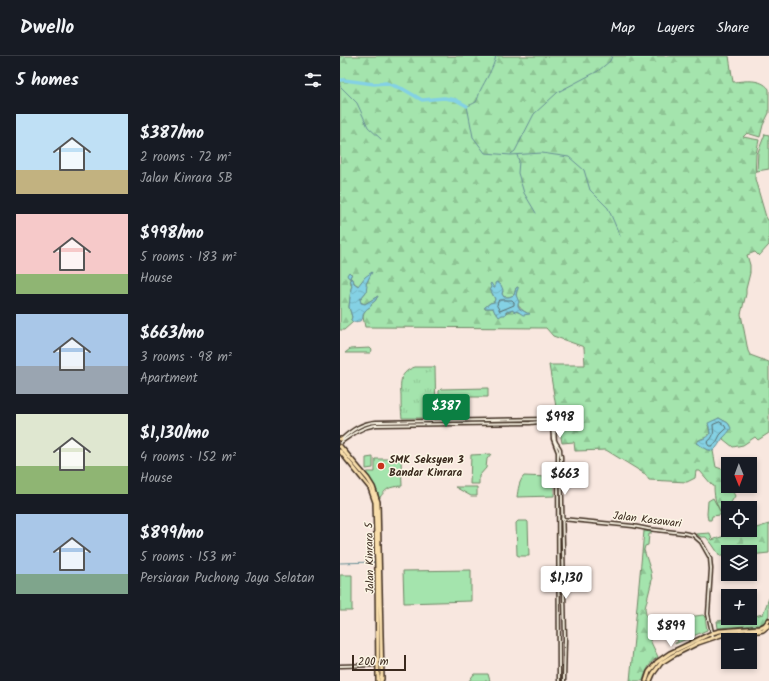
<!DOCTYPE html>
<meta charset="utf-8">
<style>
:root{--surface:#171b24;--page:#242831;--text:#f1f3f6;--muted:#9ea1a6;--line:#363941;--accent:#0b8043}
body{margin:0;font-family:Kalam,sans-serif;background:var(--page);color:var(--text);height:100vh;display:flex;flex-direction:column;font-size:15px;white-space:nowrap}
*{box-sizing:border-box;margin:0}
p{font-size:13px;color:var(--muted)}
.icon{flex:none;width:22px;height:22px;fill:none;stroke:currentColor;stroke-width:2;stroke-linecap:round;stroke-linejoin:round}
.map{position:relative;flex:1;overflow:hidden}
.drawer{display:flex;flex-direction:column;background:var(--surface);width:340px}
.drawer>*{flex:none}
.needle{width:26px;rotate:179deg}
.fabs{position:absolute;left:381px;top:401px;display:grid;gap:8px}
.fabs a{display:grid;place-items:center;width:36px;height:36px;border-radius:0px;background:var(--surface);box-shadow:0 2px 6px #0003;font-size:20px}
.scale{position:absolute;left:12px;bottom:10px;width:54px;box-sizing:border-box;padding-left:4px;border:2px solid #3b2a1e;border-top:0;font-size:11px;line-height:14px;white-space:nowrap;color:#3b2a1e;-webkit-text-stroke:3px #fcf5e5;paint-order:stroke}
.price{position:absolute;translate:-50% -34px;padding:0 9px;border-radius:4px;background:#fff;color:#222;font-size:13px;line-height:26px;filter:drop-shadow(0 1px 2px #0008)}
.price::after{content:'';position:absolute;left:50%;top:24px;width:12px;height:9px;margin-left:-6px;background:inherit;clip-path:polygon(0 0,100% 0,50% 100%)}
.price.selected{background:var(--accent);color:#fff}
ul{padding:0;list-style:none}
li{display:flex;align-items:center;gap:12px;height:100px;padding:0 16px}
li span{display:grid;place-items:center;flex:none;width:112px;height:80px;border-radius:0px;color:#555}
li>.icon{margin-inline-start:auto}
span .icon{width:48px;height:48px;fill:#fffc;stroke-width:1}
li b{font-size:17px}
h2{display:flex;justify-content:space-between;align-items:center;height:48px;padding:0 16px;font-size:17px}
header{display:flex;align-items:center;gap:24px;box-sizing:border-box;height:56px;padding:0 20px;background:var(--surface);border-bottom:1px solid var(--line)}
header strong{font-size:19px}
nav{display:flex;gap:22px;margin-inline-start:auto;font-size:14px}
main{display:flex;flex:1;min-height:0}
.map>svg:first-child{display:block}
.grass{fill:url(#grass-tufts);stroke:#708766}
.forest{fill:url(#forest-firs);stroke:#708766;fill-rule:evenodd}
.park{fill:#a4e4ad;stroke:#708766}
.water{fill:url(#water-waves);stroke:#678e95}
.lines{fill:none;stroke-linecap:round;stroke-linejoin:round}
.shore{stroke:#586d6d;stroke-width:1}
.stream{stroke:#678e95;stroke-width:1}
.river{stroke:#84d1e4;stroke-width:3.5}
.minor-casing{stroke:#3b2a1e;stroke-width:5}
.major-casing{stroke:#3b2a1e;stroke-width:6}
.highway-casing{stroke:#3b2a1e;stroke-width:6}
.minor{stroke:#fcf5e5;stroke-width:2}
.major{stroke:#f9deab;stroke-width:3}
.highway{stroke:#f9deab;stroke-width:3.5}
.poi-dot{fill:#c8321e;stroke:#fcf5e5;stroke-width:1.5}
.labels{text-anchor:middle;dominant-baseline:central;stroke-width:3;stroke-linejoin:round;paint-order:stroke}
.poi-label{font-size:11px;font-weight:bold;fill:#3b2a1e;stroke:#fcf5e5;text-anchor:start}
.street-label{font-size:11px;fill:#3b2a1e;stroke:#fcf5e5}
</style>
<header>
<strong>Dwello</strong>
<nav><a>Map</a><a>Layers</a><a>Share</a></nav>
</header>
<main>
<section class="drawer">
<h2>5 homes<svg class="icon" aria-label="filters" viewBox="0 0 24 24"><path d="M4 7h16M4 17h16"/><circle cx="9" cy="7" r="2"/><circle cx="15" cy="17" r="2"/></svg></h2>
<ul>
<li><span style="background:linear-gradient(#bfe0f5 70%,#c2b280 0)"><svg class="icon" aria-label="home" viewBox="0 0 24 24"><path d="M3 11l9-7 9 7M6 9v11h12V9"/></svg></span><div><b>$387/mo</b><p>2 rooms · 72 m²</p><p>Jalan Kinrara 5B</p></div></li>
<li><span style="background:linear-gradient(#f6c9c9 75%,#8fb573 0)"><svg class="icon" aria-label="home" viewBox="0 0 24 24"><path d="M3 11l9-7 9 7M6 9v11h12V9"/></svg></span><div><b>$998/mo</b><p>5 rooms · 183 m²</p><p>House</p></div></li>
<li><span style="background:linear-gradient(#a9c7e8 65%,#9aa5b1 0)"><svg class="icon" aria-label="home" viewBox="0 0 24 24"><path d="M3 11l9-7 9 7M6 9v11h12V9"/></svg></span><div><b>$663/mo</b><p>3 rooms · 98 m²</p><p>Apartment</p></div></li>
<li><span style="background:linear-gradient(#dfe7d0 65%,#8fb573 0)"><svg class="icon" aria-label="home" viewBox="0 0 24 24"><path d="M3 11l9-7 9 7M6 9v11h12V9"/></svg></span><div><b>$1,130/mo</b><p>4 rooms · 152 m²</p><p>House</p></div></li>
<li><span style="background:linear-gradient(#a9c7e8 75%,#7fa58c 0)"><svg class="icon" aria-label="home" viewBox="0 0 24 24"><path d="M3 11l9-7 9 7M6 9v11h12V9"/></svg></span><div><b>$899/mo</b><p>5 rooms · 153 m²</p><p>Persiaran Puchong Jaya Selatan</p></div></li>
</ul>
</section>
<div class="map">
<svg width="429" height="625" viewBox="0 0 429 625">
<defs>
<pattern id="grass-tufts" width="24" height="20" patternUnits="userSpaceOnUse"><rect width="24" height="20" fill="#a4e4ad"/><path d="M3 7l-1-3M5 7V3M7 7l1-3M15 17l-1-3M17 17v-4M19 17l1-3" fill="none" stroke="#8ec494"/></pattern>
<pattern id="forest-firs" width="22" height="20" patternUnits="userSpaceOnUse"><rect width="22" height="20" fill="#a4e4ad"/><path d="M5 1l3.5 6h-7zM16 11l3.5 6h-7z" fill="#8ec494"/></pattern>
<pattern id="water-waves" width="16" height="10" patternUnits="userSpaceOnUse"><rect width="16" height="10" fill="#84d1e4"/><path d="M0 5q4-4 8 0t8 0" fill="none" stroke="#73b4c3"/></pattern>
</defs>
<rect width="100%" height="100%" fill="#f8e7df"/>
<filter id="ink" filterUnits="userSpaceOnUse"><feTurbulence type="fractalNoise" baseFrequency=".025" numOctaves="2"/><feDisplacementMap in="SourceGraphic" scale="8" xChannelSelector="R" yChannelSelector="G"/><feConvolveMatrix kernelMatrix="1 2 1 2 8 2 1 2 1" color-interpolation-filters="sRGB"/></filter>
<g filter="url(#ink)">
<!-- grass -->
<path class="grass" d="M75,311H95L96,360L95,362H62C61,355 61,347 61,339C60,325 60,316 75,311Z"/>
<!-- forest -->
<path class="forest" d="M0,0H389L393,26C405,25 421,22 429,33V57L423,69L420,81L407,77L403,81L419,84L416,98L415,123L426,161L429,166V189L419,200L415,196L407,199L410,209V217L406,233V238L401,258L408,295L410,299L429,306V377L418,384L415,381L403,389L393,391L383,383V382L385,380L390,370L388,367L379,362L368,369L370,377C366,384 360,381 356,387C362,389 366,394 373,395L376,411L388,415V430H390L395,440L390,448L393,452H388V463C377,454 374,444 374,430L372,429L360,415H356L355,422L347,426L309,424L305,418L266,394L235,395L234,386L222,387L209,309H245L244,291L213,280L206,272L25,271L23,261L25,254L31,250V248L35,245L38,240L25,248L20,246V243L26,236V228L31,217L19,230L14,227L13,223L10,222L11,217C9,222 10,225 12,230L11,233L9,251L12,261L11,264L13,266L4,274H0ZM151,231L163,235L162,238L164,241H169L174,239L176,232L178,231C174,243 176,251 187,257H181L171,254L162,259L155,256L153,252H144L150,247L154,246L155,243L150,233Z
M429,468V497L410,499V496H388V500H380L372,488L366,481H361L356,478L370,477L372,484L387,479L397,474H410Z
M304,475L311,476V478H309L308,489L305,490L304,494L311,516L312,524L305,552L310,584L318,601C310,606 305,616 303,625H290Z
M429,542V559L426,565L419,569L378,572L377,565L410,562V561L423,558Z"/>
<!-- park -->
<path class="park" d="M425,78L429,79V113L417,115L418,96Z
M30,292L32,294L31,296L30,297H5L10,293Z
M148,332V341H126V360L124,362L100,363L99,361V335L101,333Z
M151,398L147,403L146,412L139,420V428H130L131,399Z
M33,401V412L26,413V402Z
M35,403H61L62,430C49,431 46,432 39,443C38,433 32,425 26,417L28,416H35Z
M184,420L209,421L214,425V440L177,441C178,434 179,425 184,420Z
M115,431H137V440H131Z
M373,442L381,457L380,459L372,460L371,464H368L367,458L368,445Z
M178,465H187L188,466L189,500H179L177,499L176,467Z
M131,514V545L64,547L63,515Z
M0,519H12V555H0Z
M363,559L365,561L367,574L335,588V587L338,586L334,578L333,573L342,572L341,562Z
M134,618H148L150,625H129Z"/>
<!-- water -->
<path class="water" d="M9,216L12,219H11L10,222L13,223L14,227L18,230L25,221L32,216L26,228L27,230L26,236L20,243L21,247L25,248L38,240L35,245L31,248V250C29,252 26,253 25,255C20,262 27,265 13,266L11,264L12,261L9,251L11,232L12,230L10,222L8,221L7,219Z
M157,226L161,229L163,234L162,238L164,241H169L174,239L176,232L178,231V233L177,235L176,239L179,246L178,248V250L180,253L187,257H189L190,258L183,259L177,255L176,256L173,255V254L166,256L165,259H162L159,261L157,258L155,257L153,252H144L150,247L154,246L155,243L150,233L151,231L150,228L151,227L154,232H155V227Z
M379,362L388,367L391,372C389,376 386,379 383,382C379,387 378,391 373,395C366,394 362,390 356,387C360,382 368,383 370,378C370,375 369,370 368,367Z"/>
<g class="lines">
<!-- shore -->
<path class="shore" d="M159,244H172L174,246V249L160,255L157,250Z
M380,366L385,370L386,373L380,379L376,387L372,390H369L367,387C374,380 374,379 373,369Z"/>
<!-- stream -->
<path class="stream" d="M156,0C153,13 146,23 140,35C139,38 138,43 136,46C133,48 130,49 127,50L133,81L145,97L171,99L202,97L229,101L244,114L250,134L268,152L280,180
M0,30L17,47L28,71L41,83
M171,98L175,95L194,58L218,36L258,15L270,5L272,0
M177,99L179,105L178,117L184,137L196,157
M0,507L34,506"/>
<!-- river -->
<path class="river" d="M0,24H4L34,28L46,27L63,33L82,44L104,42L116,44L127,50"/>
<!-- minor casing -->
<g class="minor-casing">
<path id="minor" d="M2,383C12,374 22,367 36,366L206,363C219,363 213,375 215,384C216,388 219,390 220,393C220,395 220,398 221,400L225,583L224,625
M0,387C11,379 21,371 36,369L190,367L209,365L212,367L213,383L218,396L219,625
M222,463L293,470L308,473L343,477L353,479L361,486L370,502L371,513L368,558L373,581
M0,610L37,609"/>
</g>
<!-- major casing -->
<g class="major-casing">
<path id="major" d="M0,383H1
M0,390L28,423L33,431L38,446L42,623
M0,395L30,432L35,446L37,514L38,625
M32,608L37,603
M306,625L309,616L317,606L330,597L372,577L380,575L419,572L425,569L429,564
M310,625L313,618L321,607L332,600L358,587L384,578L419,575L423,574L429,569"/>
</g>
<!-- highway casing -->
<g class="highway-casing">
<path id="highway" d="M41,625V621"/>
</g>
<!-- minor -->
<use href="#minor" class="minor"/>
<!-- major -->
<use href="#major" class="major"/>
<!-- highway -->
<use href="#highway" class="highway"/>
</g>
</g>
<!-- markers -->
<circle class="poi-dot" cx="41" cy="410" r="4"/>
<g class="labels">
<!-- poi labels -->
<g class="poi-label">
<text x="49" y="404">SMK Seksyen 3<tspan x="49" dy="13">Bandar Kinrara</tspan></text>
</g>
<!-- street labels -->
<g class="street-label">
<text transform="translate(307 464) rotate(7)">Jalan Kasawari</text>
<text transform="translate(30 502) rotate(-91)">Jalan Kinrara 5</text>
</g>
</g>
</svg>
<div class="fabs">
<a><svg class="needle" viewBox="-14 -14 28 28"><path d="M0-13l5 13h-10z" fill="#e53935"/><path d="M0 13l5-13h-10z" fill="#9ea1a6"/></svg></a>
<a><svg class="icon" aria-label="locate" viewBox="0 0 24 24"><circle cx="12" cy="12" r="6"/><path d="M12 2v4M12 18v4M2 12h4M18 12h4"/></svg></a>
<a><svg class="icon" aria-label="layers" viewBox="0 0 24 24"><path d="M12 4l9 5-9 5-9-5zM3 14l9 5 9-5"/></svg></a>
<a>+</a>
<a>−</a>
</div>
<div class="scale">200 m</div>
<b class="price selected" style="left:106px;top:372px">$387</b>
<b class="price" style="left:220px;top:383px">$998</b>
<b class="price" style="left:225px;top:440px">$663</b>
<b class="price" style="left:226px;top:544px">$1,130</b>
<b class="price" style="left:331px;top:592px">$899</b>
</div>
</main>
